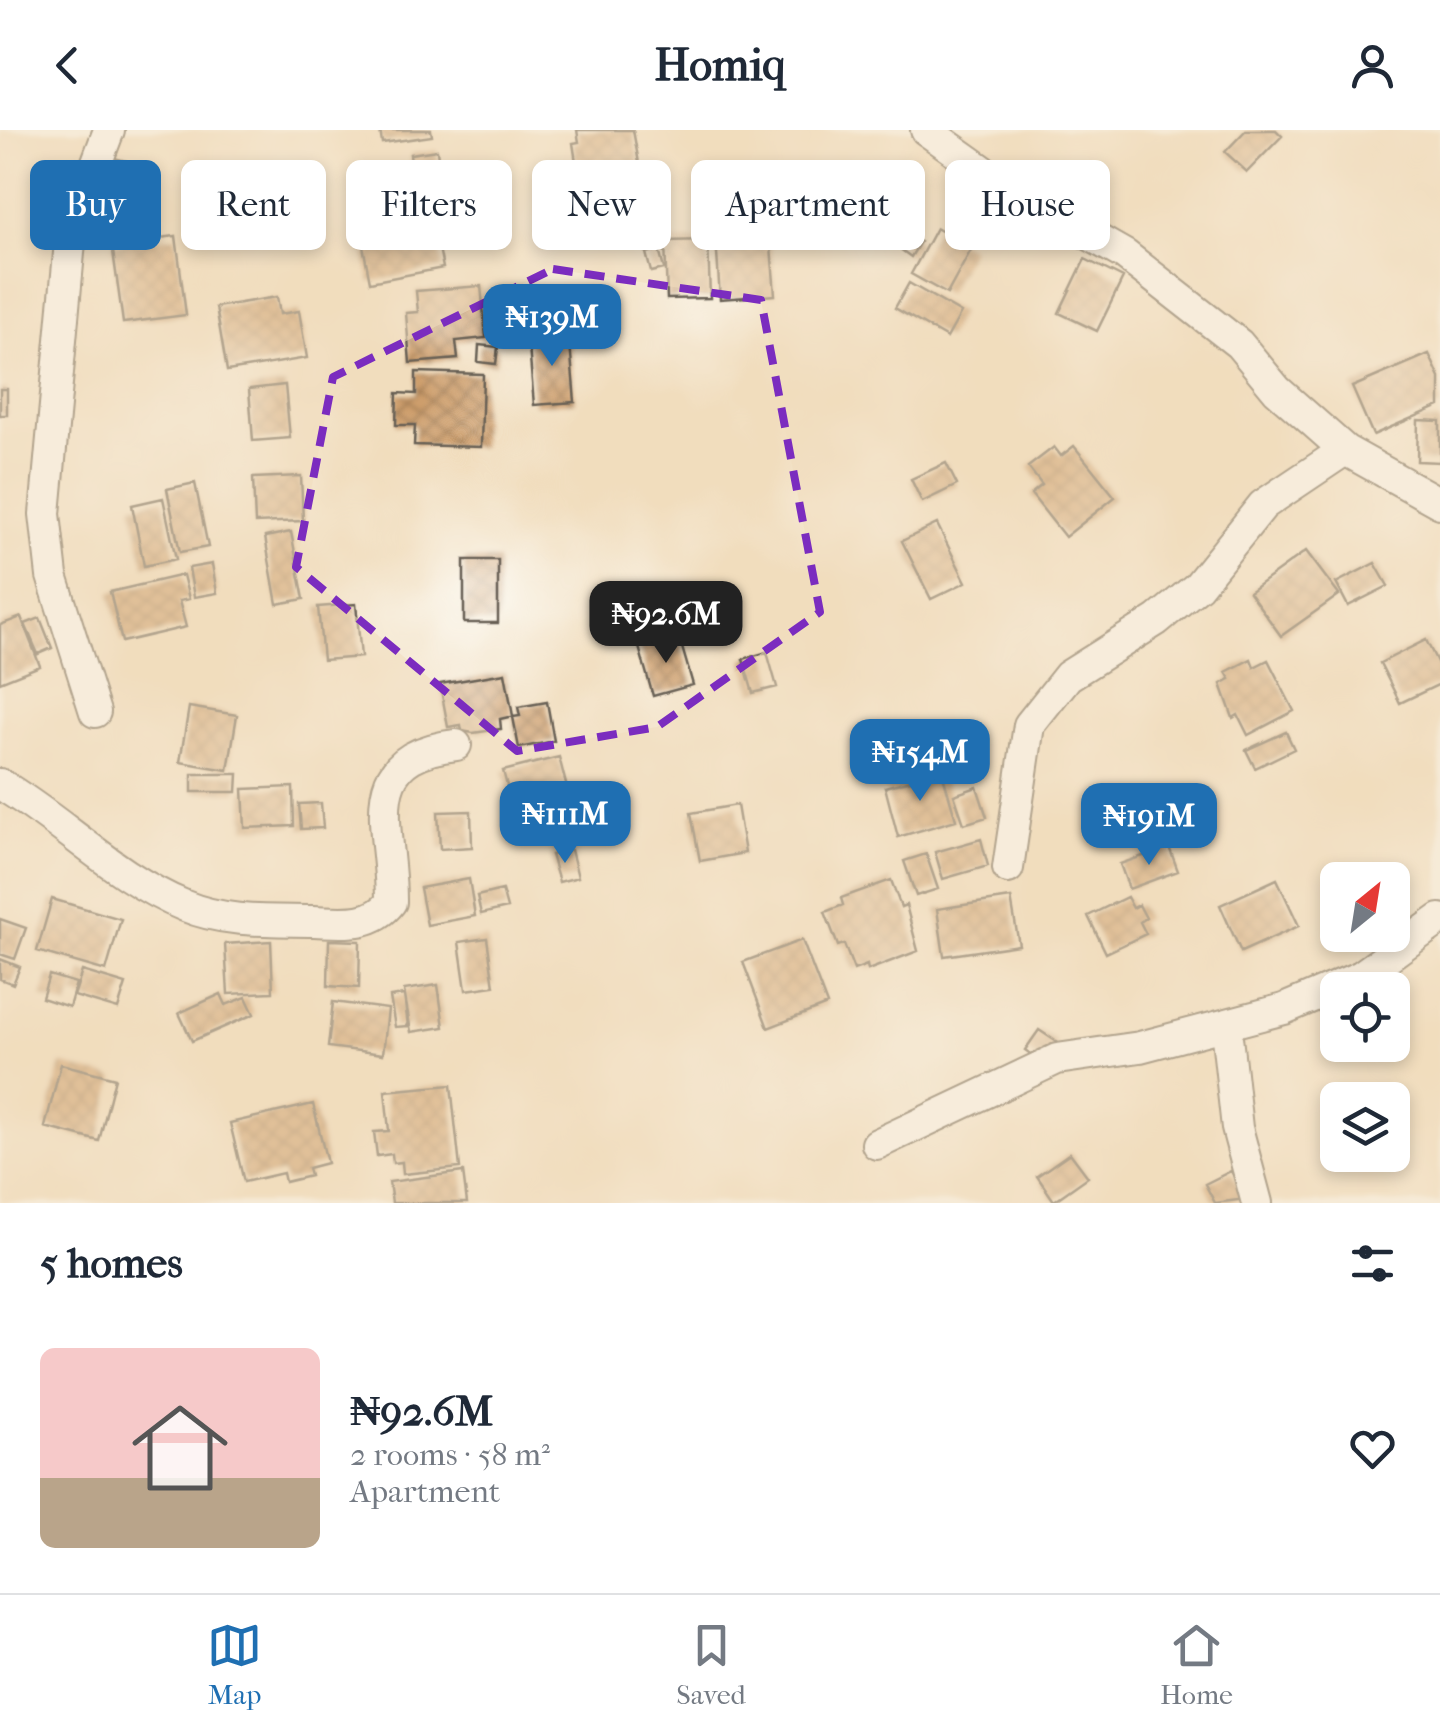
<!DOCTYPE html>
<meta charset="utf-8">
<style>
:root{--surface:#fff;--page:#f6f6f7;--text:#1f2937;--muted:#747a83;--line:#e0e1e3;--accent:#1f6fb2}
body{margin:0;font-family:"IM FELL French Canon",serif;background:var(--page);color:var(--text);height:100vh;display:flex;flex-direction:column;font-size:38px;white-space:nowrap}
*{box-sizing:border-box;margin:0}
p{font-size:32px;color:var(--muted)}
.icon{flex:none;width:55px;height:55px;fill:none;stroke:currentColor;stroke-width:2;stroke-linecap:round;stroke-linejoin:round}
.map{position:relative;height:1073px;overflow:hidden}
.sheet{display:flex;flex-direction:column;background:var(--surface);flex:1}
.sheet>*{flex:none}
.hud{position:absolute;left:30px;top:30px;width:1380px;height:90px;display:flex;gap:20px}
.needle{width:65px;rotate:30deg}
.controls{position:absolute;left:1320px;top:732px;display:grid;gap:20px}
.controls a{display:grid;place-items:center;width:90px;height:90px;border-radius:15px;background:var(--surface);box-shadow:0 5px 15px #0003;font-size:50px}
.price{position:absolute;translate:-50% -85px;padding:0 22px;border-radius:20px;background:var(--accent);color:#fff;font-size:32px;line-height:65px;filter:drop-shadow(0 2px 5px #0008)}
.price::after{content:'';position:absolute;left:50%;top:60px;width:30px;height:22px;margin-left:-15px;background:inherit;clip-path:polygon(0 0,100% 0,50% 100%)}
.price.active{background:#222;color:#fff}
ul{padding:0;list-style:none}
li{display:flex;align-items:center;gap:30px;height:250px;padding:0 40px}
li span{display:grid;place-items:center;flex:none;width:280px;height:200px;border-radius:15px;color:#555}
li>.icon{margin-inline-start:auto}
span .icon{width:120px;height:120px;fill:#fffc;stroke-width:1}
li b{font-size:42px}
h2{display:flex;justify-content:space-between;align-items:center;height:120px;padding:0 40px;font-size:42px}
.pill{padding:0 35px;border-radius:15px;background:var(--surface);box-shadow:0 5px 15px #0003;font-size:35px;line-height:90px}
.pill.active{background:var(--accent);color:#fff}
header{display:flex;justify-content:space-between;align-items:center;height:130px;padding:0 40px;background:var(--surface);font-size:45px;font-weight:800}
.dock{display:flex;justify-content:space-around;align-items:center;height:140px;border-top:2px solid var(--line);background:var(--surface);font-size:28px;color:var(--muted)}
.dock a{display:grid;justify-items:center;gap:5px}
.dock .active{color:var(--accent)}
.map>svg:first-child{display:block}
.building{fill:url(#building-cross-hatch)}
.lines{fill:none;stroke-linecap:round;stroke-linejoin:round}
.minor-casing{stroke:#676054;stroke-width:34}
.minor{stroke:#fff;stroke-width:30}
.marked{fill:none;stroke:#7b2cbf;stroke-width:8;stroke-dasharray:20 12;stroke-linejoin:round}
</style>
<header><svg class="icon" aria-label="back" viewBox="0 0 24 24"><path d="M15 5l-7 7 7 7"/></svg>Homiq<svg class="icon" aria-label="person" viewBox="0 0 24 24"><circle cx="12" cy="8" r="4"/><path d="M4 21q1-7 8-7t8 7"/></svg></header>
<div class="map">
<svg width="1440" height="1073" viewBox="0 0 1440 1073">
<defs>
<pattern id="building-cross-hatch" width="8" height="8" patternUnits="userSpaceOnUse" patternTransform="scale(2.5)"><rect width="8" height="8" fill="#cd9e6c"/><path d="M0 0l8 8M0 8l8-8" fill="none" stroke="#a68058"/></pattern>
</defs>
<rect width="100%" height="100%" fill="#fdfcf7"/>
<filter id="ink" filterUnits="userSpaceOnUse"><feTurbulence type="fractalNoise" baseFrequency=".01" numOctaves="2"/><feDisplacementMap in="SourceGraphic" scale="20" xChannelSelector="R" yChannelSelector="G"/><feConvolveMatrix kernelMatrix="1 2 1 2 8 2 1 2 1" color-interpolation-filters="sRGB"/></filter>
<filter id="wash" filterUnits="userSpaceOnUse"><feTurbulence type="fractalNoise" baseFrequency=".0048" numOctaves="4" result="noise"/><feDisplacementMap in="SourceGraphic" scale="40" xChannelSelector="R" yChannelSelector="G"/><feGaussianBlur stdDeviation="2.25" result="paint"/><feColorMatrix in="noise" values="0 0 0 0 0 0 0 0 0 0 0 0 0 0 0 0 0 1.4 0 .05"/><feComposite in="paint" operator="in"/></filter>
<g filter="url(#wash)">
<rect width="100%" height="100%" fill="#f1ddbd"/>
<g id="blocks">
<!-- building -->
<path class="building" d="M380,0H431L432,6L382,13Z
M577,0H633L643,55L589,65L583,31L576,32L573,13L579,12Z
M1246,0H1276L1282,6L1247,42L1225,22Z
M437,20L442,60L415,64L410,24Z
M101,25L144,35L133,84L89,74Z
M412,63L414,75L430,72L443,138L370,152L355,74Z
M936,98L972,118L947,164L911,144Z
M770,104L775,165L720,169L716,108Z
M910,105L920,112L911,127L900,119Z
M176,106L186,185L123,193L112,114Z
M708,110L710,168L667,169L665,111Z
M659,120L664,139L651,142L646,123Z
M1085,129L1123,148L1097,201L1059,183Z
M909,153L961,183L947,208L895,178Z
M481,156L486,208L456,211L458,229L410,233L406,183L418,182L416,161Z
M500,166L542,169L540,193L498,189Z
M277,167L280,184L299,181L307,228L227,241L216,177Z
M569,202L575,272L534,275L528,205Z
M479,215L498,217L496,234L478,232Z
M1429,224L1440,248V276L1373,305L1352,257Z
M416,242L483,244L481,317L414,315L415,295H396L397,263L416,264Z
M285,255L290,308L253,311L249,259Z
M0,259H7V285H0Z
M1418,290L1440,291V332L1417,331Z
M1074,316L1115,367L1065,407L1031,364L1042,355L1028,337L1054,317L1061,326Z
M946,333L957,355L922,372L911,349Z
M301,346L303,391L255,393L253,348Z
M195,353L208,417L180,422L167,359Z
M163,368L176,429L144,436L132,375Z
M937,394L966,452L931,469L902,411Z
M291,402L304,469L277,474L265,407Z
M1306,421L1339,465L1281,506L1249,462Z
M464,430H498V493H464Z
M1375,433L1388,456L1348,476L1336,453Z
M212,434L217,463L194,467L189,438Z
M183,445L189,469L179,471L186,497L122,512L110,462Z
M356,474L361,527L323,530L318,477Z
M666,481L671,502L657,505L652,484Z
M21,487L40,536L0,552V495Z
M40,488L52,518L38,524L25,494Z
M679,507L693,555L653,566L639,517Z
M1426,510L1440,538V554L1400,573L1380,533Z
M767,522L777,557L753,563L743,529Z
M1251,529L1254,537L1268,530L1294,581L1248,605L1238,585L1233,588L1221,554L1230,549L1226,542Z
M505,543L513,586L500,589L501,599L473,603L462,601L461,595L448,597L440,554Z
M547,572L554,611L519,618L513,587L520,586L518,577Z
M189,577L237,585L228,640L180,632Z
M1286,602L1294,619L1255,638L1246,620Z
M559,627L566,654L510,667L503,641Z
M942,642L956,690L898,707L885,657Z
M192,644H238L237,662H192Z
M293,657L294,696L245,698L243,659Z
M977,657L987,687L964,694L954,665Z
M321,673L323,698L301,699L299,674Z
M737,675L745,723L700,731L691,683Z
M471,681L472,717L440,719L438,682Z
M1171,682L1184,699L1162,716L1149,699Z
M981,709L988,736L943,749L935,722Z
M1169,717L1178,741L1129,759L1120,734Z
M571,720L578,747L559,752L551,725Z
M926,724L938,759L916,766L904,731Z
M469,749L475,786L427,795L420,758Z
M1277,749L1299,796L1241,822L1220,775Z
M891,750L901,777L906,775L918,821L868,840L867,835L854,840L844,814L838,816L825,782L843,775L841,768Z
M502,760L507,778L481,784L477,766Z
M1127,767L1133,778L1139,775L1146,788L1140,792L1146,804L1106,823L1088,786Z
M1011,768L1019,815L944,826L937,779Z
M52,769L121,789L106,841L37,821Z
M0,789L26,798L15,829L0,824Z
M487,808L494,856L466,860L459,812Z
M329,810L360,811L359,858L328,856Z
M802,810L827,875L768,898L743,832Z
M271,811L273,862L228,864L225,814Z
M0,829L20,837L13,854L0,849Z
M82,841L126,854L118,879L74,866Z
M49,845L76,853L69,877L42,868Z
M438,855L444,897L411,902L404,860Z
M221,864L226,875L246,867L254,884L192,911L179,883Z
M404,865L408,896L395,897L390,867Z
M333,872L388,879L383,924L328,917Z
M1039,900L1057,912L1043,933L1025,920Z
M61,934L115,948L99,1011L45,997Z
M451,955L460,1038L403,1044L402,1032L393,1033L392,1024L377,1026L374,1002L389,1001L385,961Z
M313,974L327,1033L308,1038L310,1046L285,1052L283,1043L244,1052L230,993Z
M1070,1023L1088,1047L1054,1071L1037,1046Z
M1231,1041L1246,1069L1215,1073L1205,1054Z
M463,1042L467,1073H392L389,1052Z"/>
</g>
</g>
<g filter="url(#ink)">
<use href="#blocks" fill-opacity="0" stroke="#676054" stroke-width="2.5"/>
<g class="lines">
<!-- minor casing -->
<g class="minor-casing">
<path id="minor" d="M926,0L1009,59L1125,125L1239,214L1277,260L1345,320L1440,373
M95,582L52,446L45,384L71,101L109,0
M0,654C64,692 116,748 185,776C225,793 273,790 314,791C343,792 372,797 391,772C392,699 354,626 456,615
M1008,738L1029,595L1068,546L1157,490L1198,456L1263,375L1345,320
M1226,898L1237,998L1257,1073
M877,1014L1057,929L1140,917L1284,879L1361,846L1440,789"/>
</g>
<!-- minor -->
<use href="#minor" class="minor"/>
</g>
</g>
<!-- marked area -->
<path d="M0 0H1440V1073H0ZM553,139L761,170L820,482L657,597L517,621L296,437L333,247Z" fill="#f1ddbd" fill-opacity=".55" fill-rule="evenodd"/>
<path class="marked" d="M553,139L761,170L820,482L657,597L517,621L296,437L333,247Z"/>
</svg>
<div class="controls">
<a><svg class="needle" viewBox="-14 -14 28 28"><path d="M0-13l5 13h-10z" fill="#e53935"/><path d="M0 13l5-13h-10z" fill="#747a83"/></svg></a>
<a><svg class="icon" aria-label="locate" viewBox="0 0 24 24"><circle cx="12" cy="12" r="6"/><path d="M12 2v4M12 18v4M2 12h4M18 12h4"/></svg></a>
<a><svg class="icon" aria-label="layers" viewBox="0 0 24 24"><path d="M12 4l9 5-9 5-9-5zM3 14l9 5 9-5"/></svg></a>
</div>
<b class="price" style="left:552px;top:239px">₦139M</b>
<b class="price active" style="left:666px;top:536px">₦92.6M</b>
<b class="price" style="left:920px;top:674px">₦154M</b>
<b class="price" style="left:565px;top:736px">₦111M</b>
<b class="price" style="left:1149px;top:738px">₦191M</b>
<div class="hud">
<a class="pill active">Buy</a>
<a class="pill">Rent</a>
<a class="pill">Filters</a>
<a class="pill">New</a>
<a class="pill">Apartment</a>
<a class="pill">House</a>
</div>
</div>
<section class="sheet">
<h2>5 homes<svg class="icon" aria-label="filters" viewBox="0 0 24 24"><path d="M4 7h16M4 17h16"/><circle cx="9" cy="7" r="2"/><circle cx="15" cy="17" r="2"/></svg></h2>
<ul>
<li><span style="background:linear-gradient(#f6c9c9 65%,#b9a48a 0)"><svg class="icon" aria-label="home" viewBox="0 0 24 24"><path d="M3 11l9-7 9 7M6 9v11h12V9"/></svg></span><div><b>₦92.6M</b><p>2 rooms · 58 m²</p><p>Apartment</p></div><svg class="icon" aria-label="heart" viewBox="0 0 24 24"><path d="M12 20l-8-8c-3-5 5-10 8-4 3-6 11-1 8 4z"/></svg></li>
</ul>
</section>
<nav class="dock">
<a class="active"><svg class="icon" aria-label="map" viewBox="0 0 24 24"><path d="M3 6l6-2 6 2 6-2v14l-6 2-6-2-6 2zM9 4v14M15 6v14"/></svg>Map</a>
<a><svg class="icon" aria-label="saved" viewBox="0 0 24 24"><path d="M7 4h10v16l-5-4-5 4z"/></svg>Saved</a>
<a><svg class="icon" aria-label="home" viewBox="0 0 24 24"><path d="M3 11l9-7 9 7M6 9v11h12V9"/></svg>Home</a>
</nav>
